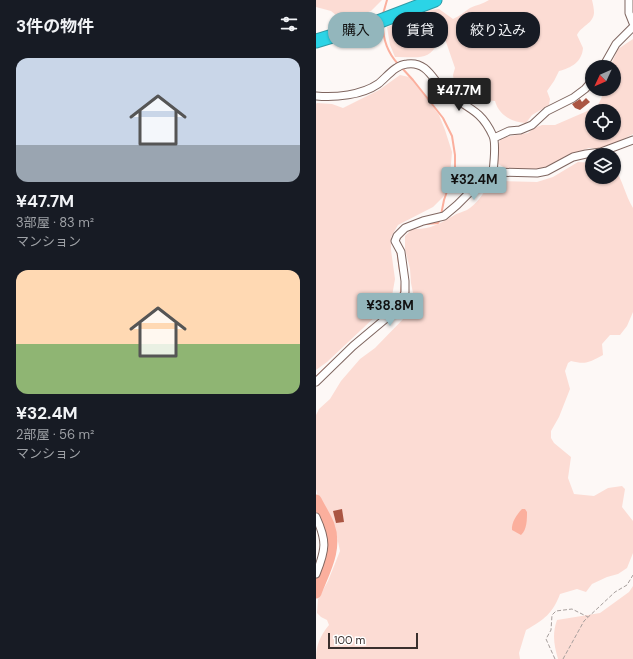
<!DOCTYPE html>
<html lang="ja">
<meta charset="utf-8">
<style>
:root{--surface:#171b24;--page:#20242c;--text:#f1f3f6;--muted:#9ea1a6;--accent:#93b6bc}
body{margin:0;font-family:"DM Sans","Noto Sans JP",sans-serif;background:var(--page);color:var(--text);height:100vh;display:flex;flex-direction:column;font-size:15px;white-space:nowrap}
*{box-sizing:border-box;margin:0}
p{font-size:13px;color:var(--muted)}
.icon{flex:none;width:22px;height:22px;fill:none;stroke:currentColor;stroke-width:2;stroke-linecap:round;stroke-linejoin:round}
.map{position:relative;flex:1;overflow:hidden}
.drawer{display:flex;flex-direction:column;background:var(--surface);width:316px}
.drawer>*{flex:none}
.guide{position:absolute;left:12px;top:12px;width:245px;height:36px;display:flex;gap:8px}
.needle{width:26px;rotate:226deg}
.tools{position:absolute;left:269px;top:60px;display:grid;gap:8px}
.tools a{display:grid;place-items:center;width:36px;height:36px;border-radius:50%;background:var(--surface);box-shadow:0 1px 3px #0004;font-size:20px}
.scale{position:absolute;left:12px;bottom:10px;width:90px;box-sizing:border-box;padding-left:4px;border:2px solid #3a2f2d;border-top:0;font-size:11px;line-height:14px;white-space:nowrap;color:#3a2f2d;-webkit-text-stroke:3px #fff;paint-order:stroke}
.price{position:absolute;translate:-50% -34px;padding:0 9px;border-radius:4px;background:var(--accent);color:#111;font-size:13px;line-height:26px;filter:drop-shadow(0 1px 2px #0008)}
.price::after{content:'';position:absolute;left:50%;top:24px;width:12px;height:9px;margin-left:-6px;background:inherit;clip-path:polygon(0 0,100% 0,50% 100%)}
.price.on{background:#222;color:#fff}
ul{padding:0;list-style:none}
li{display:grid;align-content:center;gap:8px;height:212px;padding:0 16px}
li span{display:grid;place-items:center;height:124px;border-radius:12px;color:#555}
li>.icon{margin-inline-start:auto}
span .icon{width:72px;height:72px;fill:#fffc;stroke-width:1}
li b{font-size:17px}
h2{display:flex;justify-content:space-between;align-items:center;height:48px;padding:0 16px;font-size:17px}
.pill{padding:0 14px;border-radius:16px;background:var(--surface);box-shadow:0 1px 3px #0004;font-size:14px;line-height:36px}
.pill.on{background:var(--accent);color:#111}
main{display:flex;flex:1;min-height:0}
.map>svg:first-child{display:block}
.green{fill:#fcdcd4;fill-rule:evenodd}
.water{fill:#fbaf9d}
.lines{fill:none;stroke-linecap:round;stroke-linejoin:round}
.stream{stroke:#fbaf9d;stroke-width:2}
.river{stroke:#fbaf9d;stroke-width:11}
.building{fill:#aa5542}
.minor-casing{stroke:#7f6660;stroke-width:9}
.motorway-casing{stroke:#309aa5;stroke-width:15}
.path{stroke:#a79f9d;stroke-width:1;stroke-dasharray:4 2;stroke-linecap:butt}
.minor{stroke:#fff;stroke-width:7}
.motorway{stroke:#2bd4e6;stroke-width:13}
</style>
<main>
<section class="drawer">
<h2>3件の物件<svg class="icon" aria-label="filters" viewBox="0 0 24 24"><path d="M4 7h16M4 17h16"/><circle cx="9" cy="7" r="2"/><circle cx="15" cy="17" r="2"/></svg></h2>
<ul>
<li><span style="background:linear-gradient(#c9d6e8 70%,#9aa5b1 0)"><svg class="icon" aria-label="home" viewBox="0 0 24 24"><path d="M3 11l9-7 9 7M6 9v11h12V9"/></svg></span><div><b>¥47.7M</b><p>3部屋 · 83 m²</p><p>マンション</p></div></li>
<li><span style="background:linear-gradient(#ffd9b3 60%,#8fb573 0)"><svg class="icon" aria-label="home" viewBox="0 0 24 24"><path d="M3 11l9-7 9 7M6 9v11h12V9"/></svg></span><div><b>¥32.4M</b><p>2部屋 · 56 m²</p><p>マンション</p></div></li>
</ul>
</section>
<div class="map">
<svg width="317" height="659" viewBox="0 0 317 659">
<rect width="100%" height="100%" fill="#fdf8f6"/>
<!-- green -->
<path class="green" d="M0,0H66L55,11L27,21L15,11L0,7Z
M173,0H276C277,4 278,9 278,13C277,24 265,26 261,35L267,48C266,62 255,68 243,71L238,81L231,91L234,99L233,105L216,115L210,123C195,122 183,115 179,101C161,100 155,105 140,93L137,75L139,68L129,39L122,42C113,63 97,56 79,57L74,45L71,27L91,21L114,10L123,9L137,19C144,16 148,12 154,8C160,5 167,4 173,0Z
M317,39V134L294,146L284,149L273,148L255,154L234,166L221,170H193L182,164L180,161L181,150L184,140L189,137L212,133L218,128L226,125H239L269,112L282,105L286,97L284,89H298V67H294L302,49ZM276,111H298V133H276Z
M84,75L93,77L98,81L123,115L129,130L136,152L133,187L128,196L117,207L82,225L75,237V250L79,279L76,296L63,313L11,362L0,370V104L1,103L16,104L27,108L63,90Z
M262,162L276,163V177H298V168C307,180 309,195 317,208V312L311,326L304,335H294L286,344L287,355C274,362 270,365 255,361L252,363L249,371L254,389L243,417L235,431V438L238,443L255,457L252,478L258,494L278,496L292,488L306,486L309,489L306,507L317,521V553L311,568L302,574L291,577L276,584L270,592L261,589L244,594C237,613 228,620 210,630L203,653L204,659H0C0,645 4,636 13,625L11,620L5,617L1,613L2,599L12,581L24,551L21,537L17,524L2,497L0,489V415L3,409L14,399L25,381L44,359L59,348L92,314L99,303L95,283L94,269L89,249V236L96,229C114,230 122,224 137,216C141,213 147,212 151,210C160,205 168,193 173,184L183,181L221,182L237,177Z
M317,586V659H242C238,645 236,634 241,620L284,613L313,592Z"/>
<!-- water -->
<path class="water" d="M206,509H209L211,512C211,519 211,530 205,535L196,530C195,523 201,514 206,509Z"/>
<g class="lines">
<!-- stream -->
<path class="stream" d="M67,14L71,0
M67,25C67,40 72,53 82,64
M85,67L97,80L127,118L136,136L139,155V168L128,200L125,215
M110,224L122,223L124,220
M81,249L84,271
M79,305L85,292L86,283
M0,377L22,356"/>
<!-- river -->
<path class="river" d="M0,500C4,508 10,517 13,525C22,549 8,572 0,593"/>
</g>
<!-- building -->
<path class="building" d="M270,98L274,102L264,110L259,108L256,104L264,99L266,102Z
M26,509L28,522L20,523L17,511Z"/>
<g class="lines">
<!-- minor casing -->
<g class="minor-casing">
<path id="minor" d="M313,0V13L317,23
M287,67L300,44L317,27
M0,96C19,98 46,95 62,84C71,77 79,65 91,64C111,61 117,80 128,91C132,95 137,97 141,100C159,111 168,116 177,136C180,143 178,163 177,172
M178,138L193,131L204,130L216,125L231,111L257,98L269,89L276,81
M0,382L37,346L80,310L86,302L89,292V281L85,252L79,241L81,236L89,228L107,221L128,216L141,205L168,178L177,172L221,173L231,171L257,157L270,154L285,152L317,140
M0,517C11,541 10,549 0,574"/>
</g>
<!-- motorway casing -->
<g class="motorway-casing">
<path id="motorway" d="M0,41L59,23L119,0"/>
</g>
<!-- path -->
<path class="path" d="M239,659L230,639L235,630L236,615L240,611L256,609L272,617
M247,659L268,621L299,592L311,585L317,575"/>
<!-- minor -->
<use href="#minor" class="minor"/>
<!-- motorway -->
<use href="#motorway" class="motorway"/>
</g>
</svg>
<div class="tools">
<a><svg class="needle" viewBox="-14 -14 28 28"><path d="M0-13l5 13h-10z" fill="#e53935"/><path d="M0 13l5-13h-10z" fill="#9ea1a6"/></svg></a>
<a><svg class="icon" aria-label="locate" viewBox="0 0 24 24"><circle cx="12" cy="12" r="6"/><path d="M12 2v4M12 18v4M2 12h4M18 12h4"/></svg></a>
<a><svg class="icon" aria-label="layers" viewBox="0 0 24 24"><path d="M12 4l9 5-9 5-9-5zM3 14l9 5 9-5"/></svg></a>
</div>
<div class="scale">100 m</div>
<b class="price on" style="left:143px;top:112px">¥47.7M</b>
<b class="price" style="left:158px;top:201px">¥32.4M</b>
<b class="price" style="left:74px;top:327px">¥38.8M</b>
<div class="guide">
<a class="pill on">購入</a>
<a class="pill">賃貸</a>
<a class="pill">絞り込み</a>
</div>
</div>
</main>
